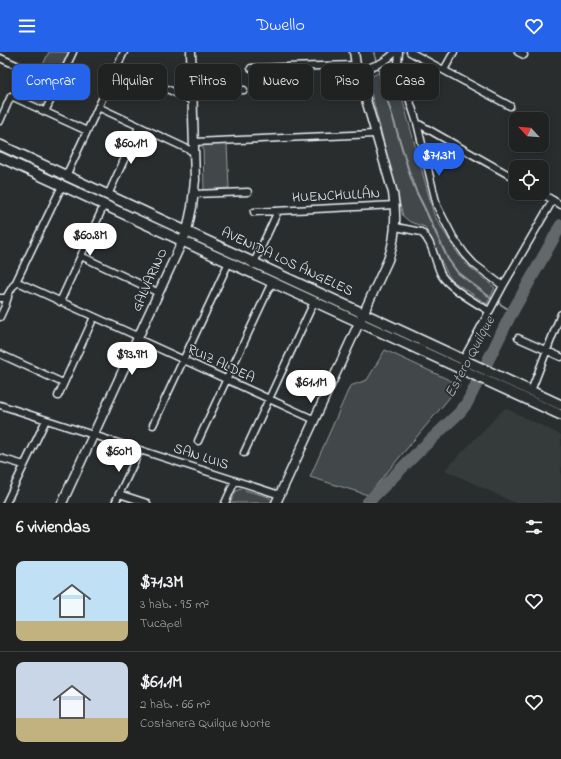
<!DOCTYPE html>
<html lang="es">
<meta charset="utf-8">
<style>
:root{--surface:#202222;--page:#2d2f2f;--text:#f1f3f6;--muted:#a2a4a5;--line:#3d3f40;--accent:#2563eb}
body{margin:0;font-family:"Indie Flower",sans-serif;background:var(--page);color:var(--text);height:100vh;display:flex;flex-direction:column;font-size:15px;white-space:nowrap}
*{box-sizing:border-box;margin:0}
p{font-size:13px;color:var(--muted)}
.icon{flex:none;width:22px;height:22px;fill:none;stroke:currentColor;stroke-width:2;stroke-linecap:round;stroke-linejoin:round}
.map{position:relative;height:451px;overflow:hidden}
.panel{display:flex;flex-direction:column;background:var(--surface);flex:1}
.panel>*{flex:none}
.hud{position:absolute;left:12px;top:12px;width:537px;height:36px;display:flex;gap:8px}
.needle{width:26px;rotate:296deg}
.tools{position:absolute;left:509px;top:60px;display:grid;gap:8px}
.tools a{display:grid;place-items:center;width:40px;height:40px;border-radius:8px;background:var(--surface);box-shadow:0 2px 10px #0003,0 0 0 1px var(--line);font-size:20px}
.price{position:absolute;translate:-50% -34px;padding:0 9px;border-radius:14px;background:#fff;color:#222;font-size:13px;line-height:26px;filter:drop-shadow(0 1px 2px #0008)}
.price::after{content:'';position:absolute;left:50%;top:24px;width:12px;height:9px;margin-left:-6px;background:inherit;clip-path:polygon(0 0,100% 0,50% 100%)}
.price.active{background:var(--accent);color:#fff}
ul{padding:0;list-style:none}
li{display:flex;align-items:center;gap:12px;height:100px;padding:0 16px}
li+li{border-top:1px solid var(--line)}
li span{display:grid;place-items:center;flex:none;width:112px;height:80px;border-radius:8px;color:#555}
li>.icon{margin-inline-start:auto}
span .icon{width:48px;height:48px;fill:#fffc;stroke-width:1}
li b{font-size:17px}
h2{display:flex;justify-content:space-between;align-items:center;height:48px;padding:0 16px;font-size:17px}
.chip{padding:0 14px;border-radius:8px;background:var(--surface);box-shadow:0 2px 10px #0003,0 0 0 1px var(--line);font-size:14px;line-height:36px}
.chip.active{background:var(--accent);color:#fff}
header{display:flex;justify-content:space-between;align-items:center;height:52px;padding:0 16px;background:var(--accent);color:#fff;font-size:18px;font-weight:600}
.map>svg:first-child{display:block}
.built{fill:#363a3b}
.green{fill:#424648;stroke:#959ca0}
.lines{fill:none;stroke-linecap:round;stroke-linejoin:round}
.stream{stroke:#989fa3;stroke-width:2}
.river{stroke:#63686b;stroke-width:12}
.street-casing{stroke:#e8f1f8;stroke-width:9}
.secondary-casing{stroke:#e8f1f8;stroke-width:11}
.primary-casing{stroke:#e8f1f8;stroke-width:12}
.street{stroke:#2a2d2e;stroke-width:6}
.secondary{stroke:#2a2d2e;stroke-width:8}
.primary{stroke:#2a2d2e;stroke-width:9}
.labels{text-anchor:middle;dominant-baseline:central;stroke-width:3.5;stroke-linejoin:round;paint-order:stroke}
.street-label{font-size:14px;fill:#e8f1f8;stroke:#2a2d2e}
.water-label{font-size:15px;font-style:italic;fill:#acb3b9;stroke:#2a2d2e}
</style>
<header><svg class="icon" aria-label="menu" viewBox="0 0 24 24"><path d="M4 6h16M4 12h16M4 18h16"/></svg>Dwello<svg class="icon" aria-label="heart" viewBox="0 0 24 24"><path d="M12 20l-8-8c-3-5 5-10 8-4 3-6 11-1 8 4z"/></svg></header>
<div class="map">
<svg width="561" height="451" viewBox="0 0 561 451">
<rect width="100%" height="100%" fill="#2a2d2e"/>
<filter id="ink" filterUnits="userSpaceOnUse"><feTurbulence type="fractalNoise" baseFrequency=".025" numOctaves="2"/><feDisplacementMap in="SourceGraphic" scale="8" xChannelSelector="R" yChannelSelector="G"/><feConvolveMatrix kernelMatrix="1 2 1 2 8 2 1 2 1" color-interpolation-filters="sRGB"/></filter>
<g filter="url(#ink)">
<!-- built -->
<path class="built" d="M505,356L561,383V451H515L445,418Z"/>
<!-- green -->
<path class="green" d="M49,0H71L47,53L41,54L17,43L15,39L27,13L40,19Z
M390,15L394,16L434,163L454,196L465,211L495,236L487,252L453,229L448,223L425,175L410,170L403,164L369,33L370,25Z
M227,92L229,136L204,138L203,93Z
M385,298L460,333L368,443L310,425L350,334L367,328Z
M241,437L269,445L272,449L271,451H230L236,439Z"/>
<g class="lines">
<!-- stream -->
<path class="stream" d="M374,0L384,38L393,66L410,123L416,139L424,155L448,207L458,221L491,246
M500,252L513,260"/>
<!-- river -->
<path class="river" d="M367,451L416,402L460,360L467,351L509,266L561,173"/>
<!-- street casing -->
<g class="street-casing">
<path id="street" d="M399,0L398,12L417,71L437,154L453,185L465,202L474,212L503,234
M410,0L510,54
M518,0L524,3
M0,6L23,16
M117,14L193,49
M251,16L356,13
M444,18L454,0
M358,19C372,14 385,12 395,0
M193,40L244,38
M98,55L194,100
M45,60L73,0
M0,69L11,44L87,79
M417,71L516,127
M195,90L375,82
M66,124L124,0
M541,141L561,153
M194,142L248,140
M108,143L139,75
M254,160L395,153
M396,175L421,180C434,191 434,210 442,224C449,235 477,252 489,259
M81,204L159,241
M253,213L278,159
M15,232L62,134
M0,246H6L13,234L17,231H20L139,285
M60,250L104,153
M0,265L5,254L8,245
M518,286L561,305
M138,287L315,368
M0,302L63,331
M463,308L503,234L553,148
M531,339L561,262
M58,344L94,265
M0,353L280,443
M153,373L229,210
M198,389L272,230
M244,401L314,250
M0,406L24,413
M119,442L147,451
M6,451L46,368
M115,451L140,398
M225,451L235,429"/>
</g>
<!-- secondary casing -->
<g class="secondary-casing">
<path id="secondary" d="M62,451L187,179L192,155L195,128L191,0
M276,451L388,208C396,186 397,165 393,141L356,13L354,0"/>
</g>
<!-- primary casing -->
<g class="primary-casing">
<path id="primary" d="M0,93L561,353
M0,105L561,363"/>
</g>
<!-- street -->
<use href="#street" class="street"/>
<!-- secondary -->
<use href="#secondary" class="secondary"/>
<!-- primary -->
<use href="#primary" class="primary"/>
</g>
</g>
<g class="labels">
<!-- street labels -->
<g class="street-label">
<text transform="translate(336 144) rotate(-3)">HUENCHULLÁN</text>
<text transform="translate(287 210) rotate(25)">AVENIDA LOS ÁNGELES</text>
<text transform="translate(150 228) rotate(-66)">GALVARINO</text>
<text transform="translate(221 312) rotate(25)">RUIZ ALDEA</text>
<text transform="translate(201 405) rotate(18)">SAN LUIS</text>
</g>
<!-- water labels -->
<g class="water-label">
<text transform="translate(470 305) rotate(-62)">Estero Quilque</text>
</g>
</g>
</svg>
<div class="tools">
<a><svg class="needle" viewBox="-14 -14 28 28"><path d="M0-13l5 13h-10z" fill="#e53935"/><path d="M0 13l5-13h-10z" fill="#a2a4a5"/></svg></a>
<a><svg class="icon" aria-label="locate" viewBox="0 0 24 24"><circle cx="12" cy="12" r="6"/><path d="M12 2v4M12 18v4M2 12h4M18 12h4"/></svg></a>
</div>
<b class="price" style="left:131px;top:113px">$60.1M</b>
<b class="price active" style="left:439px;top:125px">$71.3M</b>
<b class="price" style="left:90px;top:205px">$60.8M</b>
<b class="price" style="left:132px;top:324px">$93.9M</b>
<b class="price" style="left:311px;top:352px">$61.1M</b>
<b class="price" style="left:119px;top:421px">$60M</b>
<div class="hud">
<a class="chip active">Comprar</a>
<a class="chip">Alquilar</a>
<a class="chip">Filtros</a>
<a class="chip">Nuevo</a>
<a class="chip">Piso</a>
<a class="chip">Casa</a>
</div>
</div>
<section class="panel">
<h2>6 viviendas<svg class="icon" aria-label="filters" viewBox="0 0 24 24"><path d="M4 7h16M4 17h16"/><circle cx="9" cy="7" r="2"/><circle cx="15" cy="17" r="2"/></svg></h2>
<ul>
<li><span style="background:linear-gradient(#bfe0f5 75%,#c2b280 0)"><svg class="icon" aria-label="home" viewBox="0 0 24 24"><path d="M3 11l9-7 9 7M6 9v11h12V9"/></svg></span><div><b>$71.3M</b><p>3 hab. · 95 m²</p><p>Tucapel</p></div><svg class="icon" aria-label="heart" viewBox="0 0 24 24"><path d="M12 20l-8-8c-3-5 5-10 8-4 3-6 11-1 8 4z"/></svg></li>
<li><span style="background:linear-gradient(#c9d6e8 70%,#c2b280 0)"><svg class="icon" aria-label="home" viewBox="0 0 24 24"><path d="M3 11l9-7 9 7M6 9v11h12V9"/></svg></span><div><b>$61.1M</b><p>2 hab. · 66 m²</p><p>Costanera Quilque Norte</p></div><svg class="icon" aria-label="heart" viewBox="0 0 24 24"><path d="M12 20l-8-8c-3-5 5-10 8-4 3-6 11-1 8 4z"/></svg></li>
</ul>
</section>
